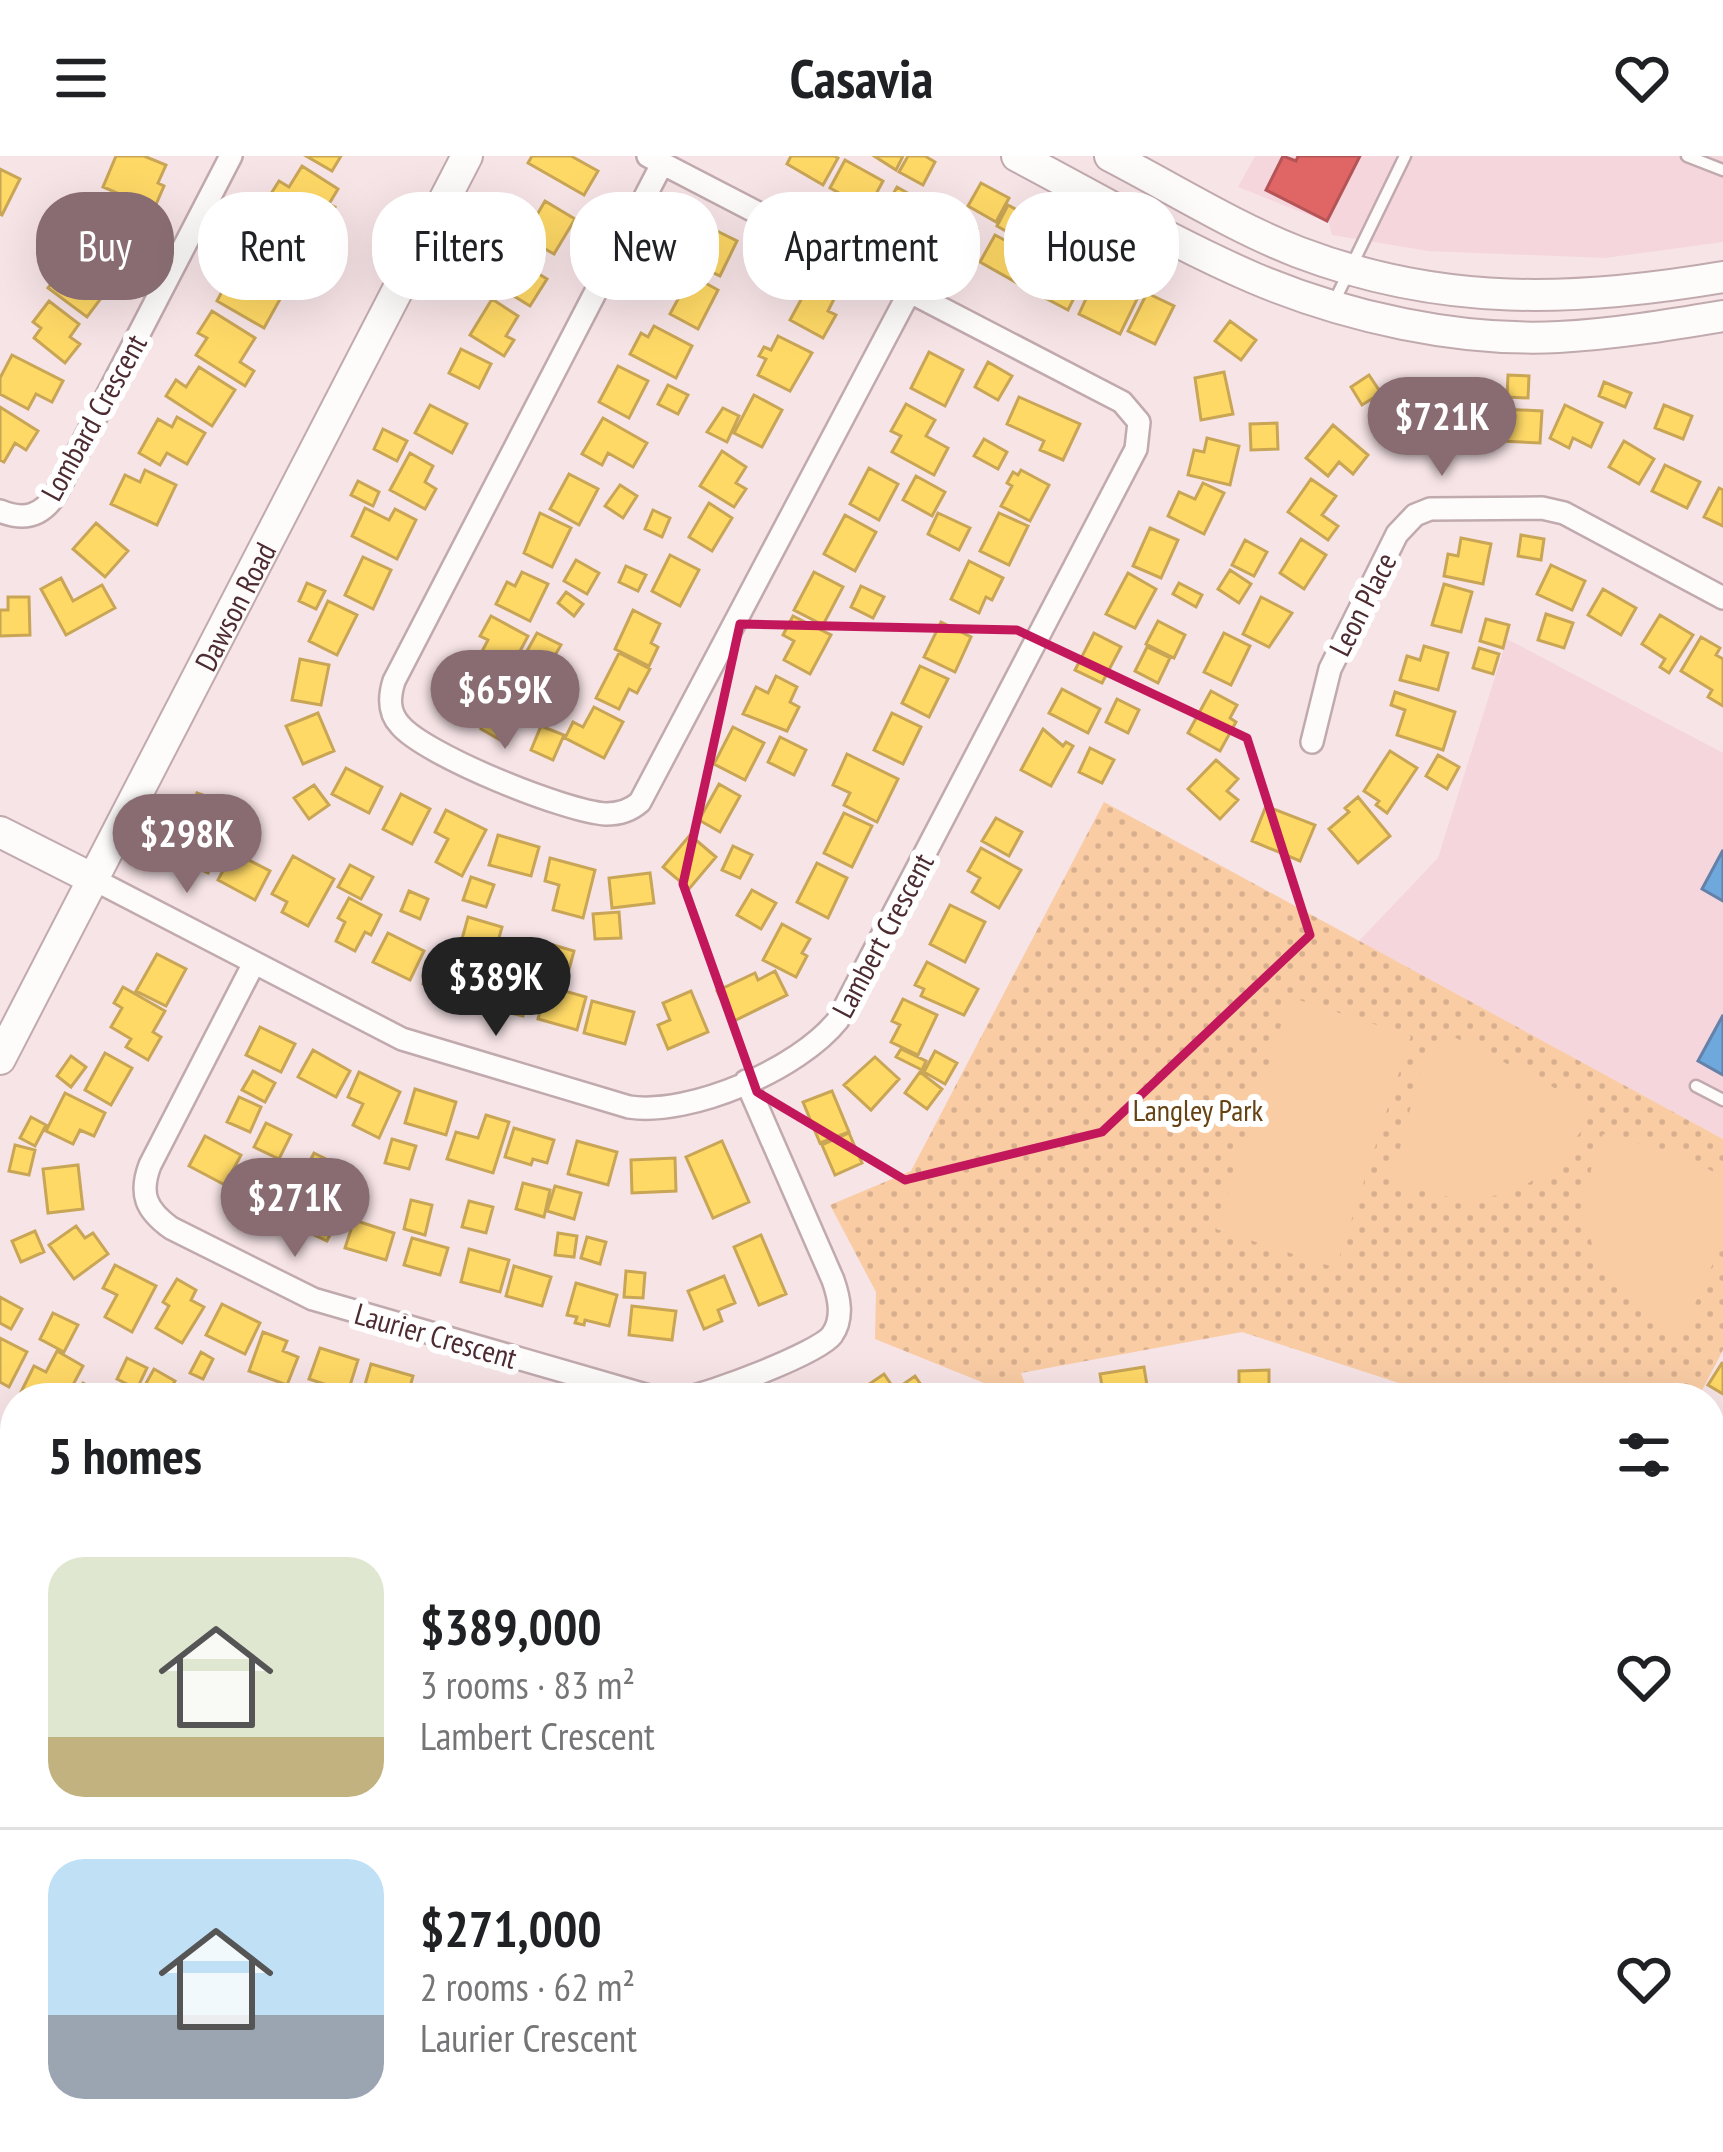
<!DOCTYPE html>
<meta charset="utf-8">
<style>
:root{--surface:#fff;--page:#f6f6f6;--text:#202124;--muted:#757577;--line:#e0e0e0;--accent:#886c71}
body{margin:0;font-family:"PT Sans Narrow",sans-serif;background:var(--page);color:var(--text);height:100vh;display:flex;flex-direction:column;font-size:45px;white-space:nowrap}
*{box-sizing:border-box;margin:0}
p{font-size:39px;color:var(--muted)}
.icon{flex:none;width:66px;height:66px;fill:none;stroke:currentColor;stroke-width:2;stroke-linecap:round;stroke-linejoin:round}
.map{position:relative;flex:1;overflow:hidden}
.details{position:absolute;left:0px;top:1227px;width:1725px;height:771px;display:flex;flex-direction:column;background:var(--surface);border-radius:48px 48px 0 0;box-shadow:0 12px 48px #0002}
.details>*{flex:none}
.top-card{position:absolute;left:36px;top:36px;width:1653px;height:108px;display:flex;gap:24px}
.price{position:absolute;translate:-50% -102px;padding:0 27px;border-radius:42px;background:var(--accent);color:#fff;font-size:39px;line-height:78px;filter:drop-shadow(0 3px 6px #0008)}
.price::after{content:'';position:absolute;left:50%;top:72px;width:36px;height:27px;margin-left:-18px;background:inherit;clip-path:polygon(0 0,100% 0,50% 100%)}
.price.active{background:#222;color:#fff}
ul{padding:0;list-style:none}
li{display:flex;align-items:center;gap:36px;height:300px;padding:0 48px}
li+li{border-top:3px solid var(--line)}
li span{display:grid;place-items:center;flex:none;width:336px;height:240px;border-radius:36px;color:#555}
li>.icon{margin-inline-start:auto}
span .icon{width:144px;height:144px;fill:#fffc;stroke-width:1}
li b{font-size:51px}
h2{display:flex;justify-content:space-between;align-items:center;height:144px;padding:0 48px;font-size:51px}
.chip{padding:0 42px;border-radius:48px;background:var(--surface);box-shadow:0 12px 48px #0002;font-size:42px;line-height:108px}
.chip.active{background:var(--accent);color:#fff}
header{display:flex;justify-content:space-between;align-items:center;height:156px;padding:0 48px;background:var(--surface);font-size:54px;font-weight:700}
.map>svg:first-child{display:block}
.built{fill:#f5d6dc}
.grass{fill:url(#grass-dots)}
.pitch{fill:#f9cca4}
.homes{fill:#ffd966;stroke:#c9a556;stroke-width:3}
.shops{fill:#e06666;stroke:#b45456;stroke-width:3}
.schools{fill:#6fa8dc;stroke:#6482a9;stroke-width:3}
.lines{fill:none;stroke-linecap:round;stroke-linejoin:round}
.lane-casing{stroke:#c1aaae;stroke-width:15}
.street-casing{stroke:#c1aaae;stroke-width:26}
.secondary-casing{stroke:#c1aaae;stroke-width:34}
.lane{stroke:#fefbfb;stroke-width:10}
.street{stroke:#fefbfb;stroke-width:21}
.secondary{stroke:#fefbfb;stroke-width:30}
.marked{fill:none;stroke:#c2185b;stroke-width:9;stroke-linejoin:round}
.labels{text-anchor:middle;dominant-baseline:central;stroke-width:12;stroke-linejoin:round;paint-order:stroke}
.street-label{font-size:30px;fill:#4c2b31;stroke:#fff}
.park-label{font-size:30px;fill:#664112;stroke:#fff}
</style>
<header><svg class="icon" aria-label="menu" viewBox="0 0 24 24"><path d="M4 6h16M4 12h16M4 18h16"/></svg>Casavia<svg class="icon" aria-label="heart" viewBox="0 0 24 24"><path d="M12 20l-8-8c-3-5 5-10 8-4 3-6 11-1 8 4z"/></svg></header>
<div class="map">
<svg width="1723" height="1996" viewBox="0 0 1723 1996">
<defs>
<pattern id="grass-dots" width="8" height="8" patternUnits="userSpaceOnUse" patternTransform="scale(3)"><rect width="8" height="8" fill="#f9cca4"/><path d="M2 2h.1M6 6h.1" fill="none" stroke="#d7af8e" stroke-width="1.8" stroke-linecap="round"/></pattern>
</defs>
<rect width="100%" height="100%" fill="#f7e4e7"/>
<!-- built -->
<path class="built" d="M1255,0H1723V86L1605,102L1428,95L1332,79L1329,67L1238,31Z
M1507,483L1723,597V983L1359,785L1438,702Z"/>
<!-- grass -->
<path class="grass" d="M1104,646L1723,983V1194L1698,1242H1445L1242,1176L1021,1217L1030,1242H996L989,1229L875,1183L876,1136L830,1049L911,1015Z
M1129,1983H1427L1429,1996H1122Z"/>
<!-- pitch -->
<path class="pitch" d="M1290,841L1411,880L1336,1112L1216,1073Z
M1450,879L1594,952C1551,1039 1480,1064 1392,1023L1423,903L1432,889Z
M1603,978L1680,998L1723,1021V1085L1682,1177C1593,1138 1565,1067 1603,978Z
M1176,1983H1242L1258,1996H1169Z"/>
<!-- homes -->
<path class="homes" d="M116,0H144L166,9L158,27L164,30L154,53L103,31Z
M306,0H341L332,15Z
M532,0H571L598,15L584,39L528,7Z
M791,0H834L838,2L823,29L787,8Z
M874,0H903L896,14Z
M908,0H925L935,6L923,29L899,16Z
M845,4L883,25L868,53L830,32Z
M302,10L338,33L329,48L335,51L320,76L267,44L279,25L289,31Z
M0,13L20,23L2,59L0,58Z
M981,27L1009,42L996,66L968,50Z
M897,31L932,51L918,76L883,56Z
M545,45L575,63L554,98L524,81Z
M77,47L137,81L122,108L62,74Z
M1008,49L1028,60L1016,81L997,70Z
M940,53L977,73L963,99L927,79Z
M264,55L316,87L293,125L264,107L271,96L248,82Z
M1057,67L1082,81L1071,101L1046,88Z
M717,75L737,85L720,120L685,103L695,81L711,88Z
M995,79L1035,100L1019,128L980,106Z
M517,94L534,104L529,112L547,123L530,150L496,129Z
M73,98L89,110L82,120L105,137L87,161L48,132Z
M1048,104L1084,122L1068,154L1032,135Z
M254,119L284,136L264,172L217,145L227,126L244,136Z
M691,119L718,134L698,173L670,158Z
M1116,120L1142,133L1120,178L1079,158L1090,134L1095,136L1100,126L1111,131Z
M809,129L834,143L828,155L836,159L823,182L790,164Z
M1147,137L1174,150L1155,188L1128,175Z
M492,143L518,160L506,180L514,184L504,200L470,179Z
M49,145L79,168L70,181L80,188L65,207L34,182L41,172L33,166Z
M212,155L255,182L240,206L254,215L245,230L196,199L207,182L198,177Z
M1230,165L1256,184L1241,204L1215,185Z
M654,170L692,190L676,222L630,198L641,177L648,181Z
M778,180L812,197L790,235L758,219L766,203L759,200L764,191L771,194Z
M461,193L491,208L479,232L449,217Z
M929,196L963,214L945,250L911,232Z
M12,199L63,225L52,246L36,238L28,253L0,238V222Z
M988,206L1012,220L998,244L975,231Z
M618,210L648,225L629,262L599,246Z
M199,211L235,234L212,270L166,240L176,224L186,231Z
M1224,216L1233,258L1201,264L1195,222Z
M1369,219L1381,237L1362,249L1351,231Z
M1508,219L1529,220L1528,242L1507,241Z
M1604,226L1631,237L1625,251L1599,240Z
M668,229L688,239L678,258L658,248Z
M754,239L782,254L762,291L734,277Z
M1443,240L1496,242L1495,269L1473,268L1472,288L1441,287Z
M1019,241L1080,268L1063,304L1040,294L1044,285L1007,268Z
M1428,247L1429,279H1385L1384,248Z
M906,248L935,264L926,280L948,292L934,319L892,296L901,280L891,275Z
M430,249L467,268L452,297L415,277Z
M1565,249L1602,267L1591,291L1573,282L1569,292L1550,282Z
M1664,249L1692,260L1683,283L1655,272Z
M0,251L38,275L26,294L15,287L4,306L0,304Z
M723,252L739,260L727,286L707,276Z
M1503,253L1542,255L1540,287L1501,285Z
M177,261L205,277L187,308L167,297L160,309L139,297L158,263L172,271Z
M603,262L647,287L633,311L608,297L602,309L582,298Z
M1277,267L1278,293L1251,294L1250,268Z
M1333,269L1368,299L1353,318L1339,306L1328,320L1306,302Z
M383,273L407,285L397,305L374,293Z
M1207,282L1239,290L1230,329L1188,319L1194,294L1204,296Z
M984,283L1007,296L998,313L974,300Z
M1624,285L1654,303L1639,328L1609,311Z
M722,295L746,311L736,327L746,333L734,351L700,330Z
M410,297L433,310L425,326L436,333L425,353L390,334Z
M1665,309L1700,326L1687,352L1652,335Z
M869,312L898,328L879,364L850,348Z
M145,314L176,329L157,369L111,348L125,319L140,326Z
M1021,314L1049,329L1030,365L1001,350L1012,330L1007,327L1013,316L1018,319Z
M569,318L598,333L579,369L550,353Z
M916,320L945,336L932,360L903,344Z
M1311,323L1336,340L1322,359L1338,370L1328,384L1288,356Z
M358,325L379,336L373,350L351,339Z
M1203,327L1224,337L1204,378L1168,360L1179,336L1195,343Z
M620,329L637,340L623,362L605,350Z
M1719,332L1723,334V370L1704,361Z
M709,347L732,362L712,395L689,381Z
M365,352L389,364L395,353L416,364L397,403L352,380Z
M653,354L670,362L662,381L645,373Z
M540,357L571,372L552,411L524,397Z
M938,357L970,372L959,394L928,378Z
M999,357L1028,370L1009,409L980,395Z
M845,359L876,376L855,415L824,398Z
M96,367L128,395L105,421L73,393Z
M1150,372L1178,384L1161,422L1133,410Z
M1521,379L1544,383L1541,404L1518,400Z
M1461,382L1491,388L1483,428L1444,420L1448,398L1458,400Z
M1301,383L1326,399L1304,433L1280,417Z
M1245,384L1267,396L1254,420L1232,409Z
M670,399L699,414L680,450L652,435Z
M363,401L391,414L373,453L345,439Z
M576,404L599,417L587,438L564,425Z
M969,405L1003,422L992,444L986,441L979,457L951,443Z
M1551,409L1585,425L1572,454L1537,438Z
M626,410L646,419L638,435L619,426Z
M1230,414L1251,428L1239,447L1218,433Z
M522,416L548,428L530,465L496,448L507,426L515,430Z
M814,416L843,431L823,469L794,454Z
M1128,417L1156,433L1135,472L1106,458Z
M61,422L73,445L102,429L115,452L66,479L41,433Z
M307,427L325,435L316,453L299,445Z
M1179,427L1202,439L1196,451L1173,438Z
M1444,428L1472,436L1461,476L1432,469Z
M861,430L884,441L873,462L851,451Z
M1603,433L1636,452L1621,479L1588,459Z
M566,436L583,448L574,460L558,447Z
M8,441H29L30,479L0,480V454H8Z
M1261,441L1292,457L1269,491L1243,478Z
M328,445L357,459L337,499L309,485Z
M633,454L660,468L651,487L658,491L649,510L615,493Z
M1546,458L1573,467L1564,492L1538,484Z
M1660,459L1693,479L1669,517L1660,511L1665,503L1642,488Z
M491,460L528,480L509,516L479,501L488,484L480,480Z
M793,460L831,479L810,518L784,504L794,485L783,479Z
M1486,463L1509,469L1503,492L1480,485Z
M1158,465L1185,479L1174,502L1146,488Z
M941,466L971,481L955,516L924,501Z
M537,477L561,489L550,508L527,495Z
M1094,477L1121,491L1102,527L1075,514Z
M1224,477L1250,490L1231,529L1204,516Z
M1701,481L1720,492L1716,499L1723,503V550L1708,541L1712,534L1681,515Z
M1424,490L1448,497L1438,534L1400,524L1407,500L1420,504Z
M1147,491L1170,502L1158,527L1135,515Z
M1479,492L1499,498L1493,518L1473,512Z
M619,497L650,513L637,537L629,533L619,553L596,542Z
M300,503L329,509L321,549L292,544Z
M920,510L948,523L929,561L902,547Z
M461,511L498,531L483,560L446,540Z
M776,520L797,531L790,546L799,551L787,575L743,558L756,531L768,537Z
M1062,533L1100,553L1088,577L1049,557Z
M1211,535L1237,549L1230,562L1236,566L1220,595L1188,577Z
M1395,536L1455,556L1443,594L1397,579L1405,554L1391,549Z
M1117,543L1139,554L1128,577L1106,566Z
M594,551L623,566L604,602L565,582L573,566L583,571Z
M491,555L517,570L507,588L481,573Z
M318,557L334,595L303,608L286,570Z
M892,557L921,571L903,608L874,594Z
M541,570L564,579L553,604L531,594Z
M733,571L764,587L745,624L714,608Z
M1043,573L1063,590L1066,586L1073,590L1051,630L1021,614Z
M780,581L806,594L794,619L768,606Z
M1090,592L1114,604L1102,627L1079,616Z
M1390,595L1417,612L1387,657L1376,649L1379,645L1364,635Z
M847,598L898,623L877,666L844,649L850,637L833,629Z
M1438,599L1459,611L1447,633L1426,620Z
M1216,604L1238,623L1227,635L1238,644L1220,663L1188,633Z
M346,612L382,631L369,657L332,638Z
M719,628L740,640L720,676L699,664Z
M314,629L329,649L309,663L294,642Z
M197,637L219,645L211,667L189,659Z
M401,638L430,653L412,688L383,673Z
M1358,641L1390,680L1358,707L1329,673L1349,656L1345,652Z
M1266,650L1315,669L1300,705L1252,685Z
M446,654L486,674L462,720L436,706L448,683L435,676Z
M844,657L872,670L852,711L824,697Z
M996,662L1022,676L1009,700L982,685Z
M187,677L220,693L208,717L176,701Z
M498,679L539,691L531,720L489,709Z
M690,679L716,701L689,733L663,711Z
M733,690L752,699L740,722L722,714Z
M981,692L1021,714L999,752L972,736L980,722L968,715Z
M233,696L270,715L255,744L218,724Z
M293,700L334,723L308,770L282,756L287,746L272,738Z
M550,702L595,714L583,762L553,754L559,729L545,725Z
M817,707L847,722L828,762L797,746Z
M350,709L373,721L361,743L338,731Z
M650,717L654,747L612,752L609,722Z
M471,721L494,729L486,751L463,744Z
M752,734L776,747L761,773L737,759Z
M409,735L428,743L420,763L401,755Z
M349,742L381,759L371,779L365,776L355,795L336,785L345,766L338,762Z
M950,749L985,766L965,806L930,788Z
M619,756L621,782L595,783L593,758Z
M468,761L502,771L494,800L460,790Z
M782,768L810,783L802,797L807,800L796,821L763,804Z
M388,777L424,795L410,824L373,806Z
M550,788L574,795L567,821L543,814Z
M157,798L186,813L166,850L136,835Z
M432,799L471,811L462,841L423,828Z
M927,806L978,833L964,859L921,840L924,833L915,829Z
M495,814L533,824L523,860L486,851Z
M775,815L787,839L732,866L717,835L755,817L758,824Z
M547,830L586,841L577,874L538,863Z
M123,831L165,855L153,876L161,881L148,904L126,891L131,883L111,871L122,852L114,847Z
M691,835L708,876L668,893L658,869L670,864L663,847Z
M903,843L937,859L918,899L891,886L900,869L892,865Z
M592,845L634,856L625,888L584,877Z
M260,871L295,888L281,916L246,899Z
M901,893L926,905L922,914L896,901Z
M313,894L350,915L336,941L298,921Z
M935,895L957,907L945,928L924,916Z
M105,897L132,912L111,949L85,934Z
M71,900L86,911L71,931L57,920Z
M875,901L899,923L871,954L844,929Z
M253,915L275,927L265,946L242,934Z
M359,916L400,936L379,982L353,969L363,948L348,941Z
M920,916L942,933L927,953L905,937Z
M415,933L456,946L446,979L405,967Z
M832,935L849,976L820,987L803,946Z
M65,937L105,957L94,980L80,974L73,988L46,975Z
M239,941L261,951L250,976L227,966Z
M486,959L509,966L493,1017L447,1003L456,976L478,982Z
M31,961L46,969L35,990L20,982Z
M266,967L291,979L279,1003L254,991Z
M514,972L554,984L547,1007L533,1003L531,1009L505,1001Z
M849,977L862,1007L835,1019L822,989Z
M205,980L241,999L225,1029L189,1010Z
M392,983L416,990L409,1013L385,1007Z
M577,985L617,996L608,1029L568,1018Z
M722,985L749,1046L713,1062L686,1001Z
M15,989L35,994L29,1019L9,1015Z
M314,997L334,1007L322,1032L301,1022Z
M675,1002L676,1035L632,1037L631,1004Z
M78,1009L83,1053L48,1057L43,1013Z
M274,1009L291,1018L274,1060L238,1042L253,1012L269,1020Z
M523,1027L550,1034L544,1061L516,1053Z
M555,1030L581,1037L574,1063L547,1055Z
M303,1039L341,1057L327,1085L289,1067Z
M411,1044L432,1049L425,1079L404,1073Z
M469,1045L493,1051L486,1077L462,1071Z
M354,1064L394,1077L386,1104L345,1092Z
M76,1070L85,1082L93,1077L108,1098L74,1123L49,1089Z
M35,1075L44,1096L21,1106L12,1085Z
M558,1077L577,1080L574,1101L555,1099Z
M761,1079L786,1138L759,1149L734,1091Z
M587,1081L606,1086L600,1108L581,1102Z
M412,1082L448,1092L440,1119L404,1109Z
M469,1093L509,1104L500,1136L461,1126Z
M115,1109L156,1130L132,1176L105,1161L117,1139L103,1132Z
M514,1110L551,1121L542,1150L506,1140Z
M626,1115L645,1117L643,1142L624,1141Z
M724,1120L735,1147L718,1154L722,1165L704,1173L688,1135Z
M177,1123L196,1134L191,1144L204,1151L182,1187L156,1172L169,1150L163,1146Z
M576,1127L617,1139L609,1170L585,1164L584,1169L575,1167L577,1161L567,1159Z
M0,1141L22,1153L11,1173L0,1167Z
M222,1148L260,1167L245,1198L206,1179Z
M632,1150L676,1155L672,1184L629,1179Z
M53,1157L78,1169L64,1196L40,1183Z
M263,1176L287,1185L283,1195L298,1201L287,1229L249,1215Z
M0,1182L27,1196L9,1231L0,1226Z
M320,1192L358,1204L348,1236L309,1223Z
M57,1195L83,1210L66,1242H32L21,1236L34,1210L46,1216Z
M201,1196L213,1203L203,1223L190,1217Z
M127,1202L147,1212L137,1233L117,1223Z
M1722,1207H1723V1238L1708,1229Z
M371,1208L413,1220L407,1242H361Z
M1144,1211L1149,1242H1104L1100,1218Z
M154,1213L175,1225L165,1242L144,1231Z
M1269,1214V1242H1227L1239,1241V1215Z
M884,1218L895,1234L915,1220L930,1242H872L865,1231Z
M83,1227L111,1242H75Z
M1179,1229H1220V1242H1178Z
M450,1231L473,1238L471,1242H427L429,1233L447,1239Z
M1284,1232L1323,1239L1322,1242H1282Z
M1714,1306L1723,1311L1721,1353L1710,1347V1312Z
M15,1352V1404L0,1397V1382Z
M3,1492L15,1499V1534L10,1532L7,1538L0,1534Z
M0,1645L15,1654L12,1692L0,1685Z
M1723,1691V1726L1717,1728L1710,1694Z
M0,1789L15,1797V1817L8,1829L0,1824Z
M1717,1944L1723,1947V1972L1710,1965Z
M80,1983H96L112,1992L110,1996H73Z
M496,1983H523L518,1996L493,1991Z
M535,1983H585L578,1996H536L530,1993Z
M725,1983H758L751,1996H726L720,1993Z
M1021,1983H1072L1064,1996H1036L1019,1986Z
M1509,1983H1565L1567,1984L1561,1996H1502Z"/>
<!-- shops -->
<path class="shops" d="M1283,0L1296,5L1298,0H1360L1327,65L1266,34Z"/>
<!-- schools -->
<path class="schools" d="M1723,694V745L1702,733Z
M1723,859V919L1698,905Z"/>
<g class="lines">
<!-- lane casing -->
<g class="lane-casing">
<path id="lane" d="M1687,0L1723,14
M1334,146L1405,0
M1696,930L1723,944"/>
</g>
<!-- street casing -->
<g class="street-casing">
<path id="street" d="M662,8L394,525C389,541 388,556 400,569C425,599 566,656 606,658C619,658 630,655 640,646L910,135
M0,355C24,365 42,360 56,338L231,0
M1312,586L1330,513L1397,378L1415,359L1430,353L1542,352L1564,357L1723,442
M93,723L402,883L629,951C691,960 799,913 838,864L1136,293L1139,266L1122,246L648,0
M254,807L150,1009C139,1038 146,1054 171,1072L313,1143L656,1242
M684,1242C710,1238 819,1197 832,1179C844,1162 839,1141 833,1124L746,925
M0,1300L7,1287L15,1291
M0,1598L15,1605
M1710,1850L1723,1826
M868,1983L892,1996
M2,1996L15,1971
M956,1996L965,1983
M1631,1996L1638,1983"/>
</g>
<!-- secondary casing -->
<g class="secondary-casing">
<g id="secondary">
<path d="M1017,0C1095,41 1173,87 1254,122C1346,161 1459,186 1559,181C1614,178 1669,169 1723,160"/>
<path d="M1110,0C1172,32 1234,71 1298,96C1442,151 1575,146 1723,121"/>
<path d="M0,676L93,723"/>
<path id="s1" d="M0,903L467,0"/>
<path d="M1710,1461L1723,1464"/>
<path d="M0,1908L15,1913"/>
<path d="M257,1983L302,1996"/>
<path d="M644,1996L651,1983"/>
</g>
</g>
<!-- lane -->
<use href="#lane" class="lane"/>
<!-- street -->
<use href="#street" class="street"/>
<!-- secondary -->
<use href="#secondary" class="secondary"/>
</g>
<!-- marked area -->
<path class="marked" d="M740,468L1017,474L1247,582L1310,779L1102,976L905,1024L757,936L683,728Z"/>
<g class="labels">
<!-- street labels -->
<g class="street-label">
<text transform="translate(93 261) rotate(-61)">Lombard Crescent</text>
<text transform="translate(1362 448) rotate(-63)">Leon Place</text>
<text stroke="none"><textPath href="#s1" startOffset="510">Dawson Road</textPath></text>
<text transform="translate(882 779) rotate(-62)">Lambert Crescent</text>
<text transform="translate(436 1179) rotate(16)">Laurier Crescent</text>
</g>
<!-- park labels -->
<g class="park-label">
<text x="1198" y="953">Langley Park</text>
</g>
</g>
</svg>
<b class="price" style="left:1442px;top:323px">$721K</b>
<b class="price" style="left:505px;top:596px">$659K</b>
<b class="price" style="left:187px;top:740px">$298K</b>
<b class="price active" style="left:496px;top:883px">$389K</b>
<b class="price" style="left:295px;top:1104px">$271K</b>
<div class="top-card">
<a class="chip active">Buy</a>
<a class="chip">Rent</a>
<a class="chip">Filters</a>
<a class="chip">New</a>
<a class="chip">Apartment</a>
<a class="chip">House</a>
</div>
<section class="details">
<h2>5 homes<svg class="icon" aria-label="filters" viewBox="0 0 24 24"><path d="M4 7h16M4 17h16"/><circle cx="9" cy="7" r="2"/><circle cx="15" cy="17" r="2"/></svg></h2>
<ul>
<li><span style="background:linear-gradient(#dfe7d0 75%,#c2b280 0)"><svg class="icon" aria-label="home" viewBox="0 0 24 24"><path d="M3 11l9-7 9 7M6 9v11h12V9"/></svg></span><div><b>$389,000</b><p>3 rooms · 83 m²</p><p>Lambert Crescent</p></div><svg class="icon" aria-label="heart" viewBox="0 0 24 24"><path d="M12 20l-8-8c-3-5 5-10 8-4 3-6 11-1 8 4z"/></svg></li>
<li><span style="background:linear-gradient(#bfe0f5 65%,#9aa5b1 0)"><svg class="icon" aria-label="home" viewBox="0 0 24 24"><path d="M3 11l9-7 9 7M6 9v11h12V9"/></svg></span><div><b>$271,000</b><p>2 rooms · 62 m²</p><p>Laurier Crescent</p></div><svg class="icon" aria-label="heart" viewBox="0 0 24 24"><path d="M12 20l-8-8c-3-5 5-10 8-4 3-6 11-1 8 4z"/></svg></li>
</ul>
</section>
</div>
